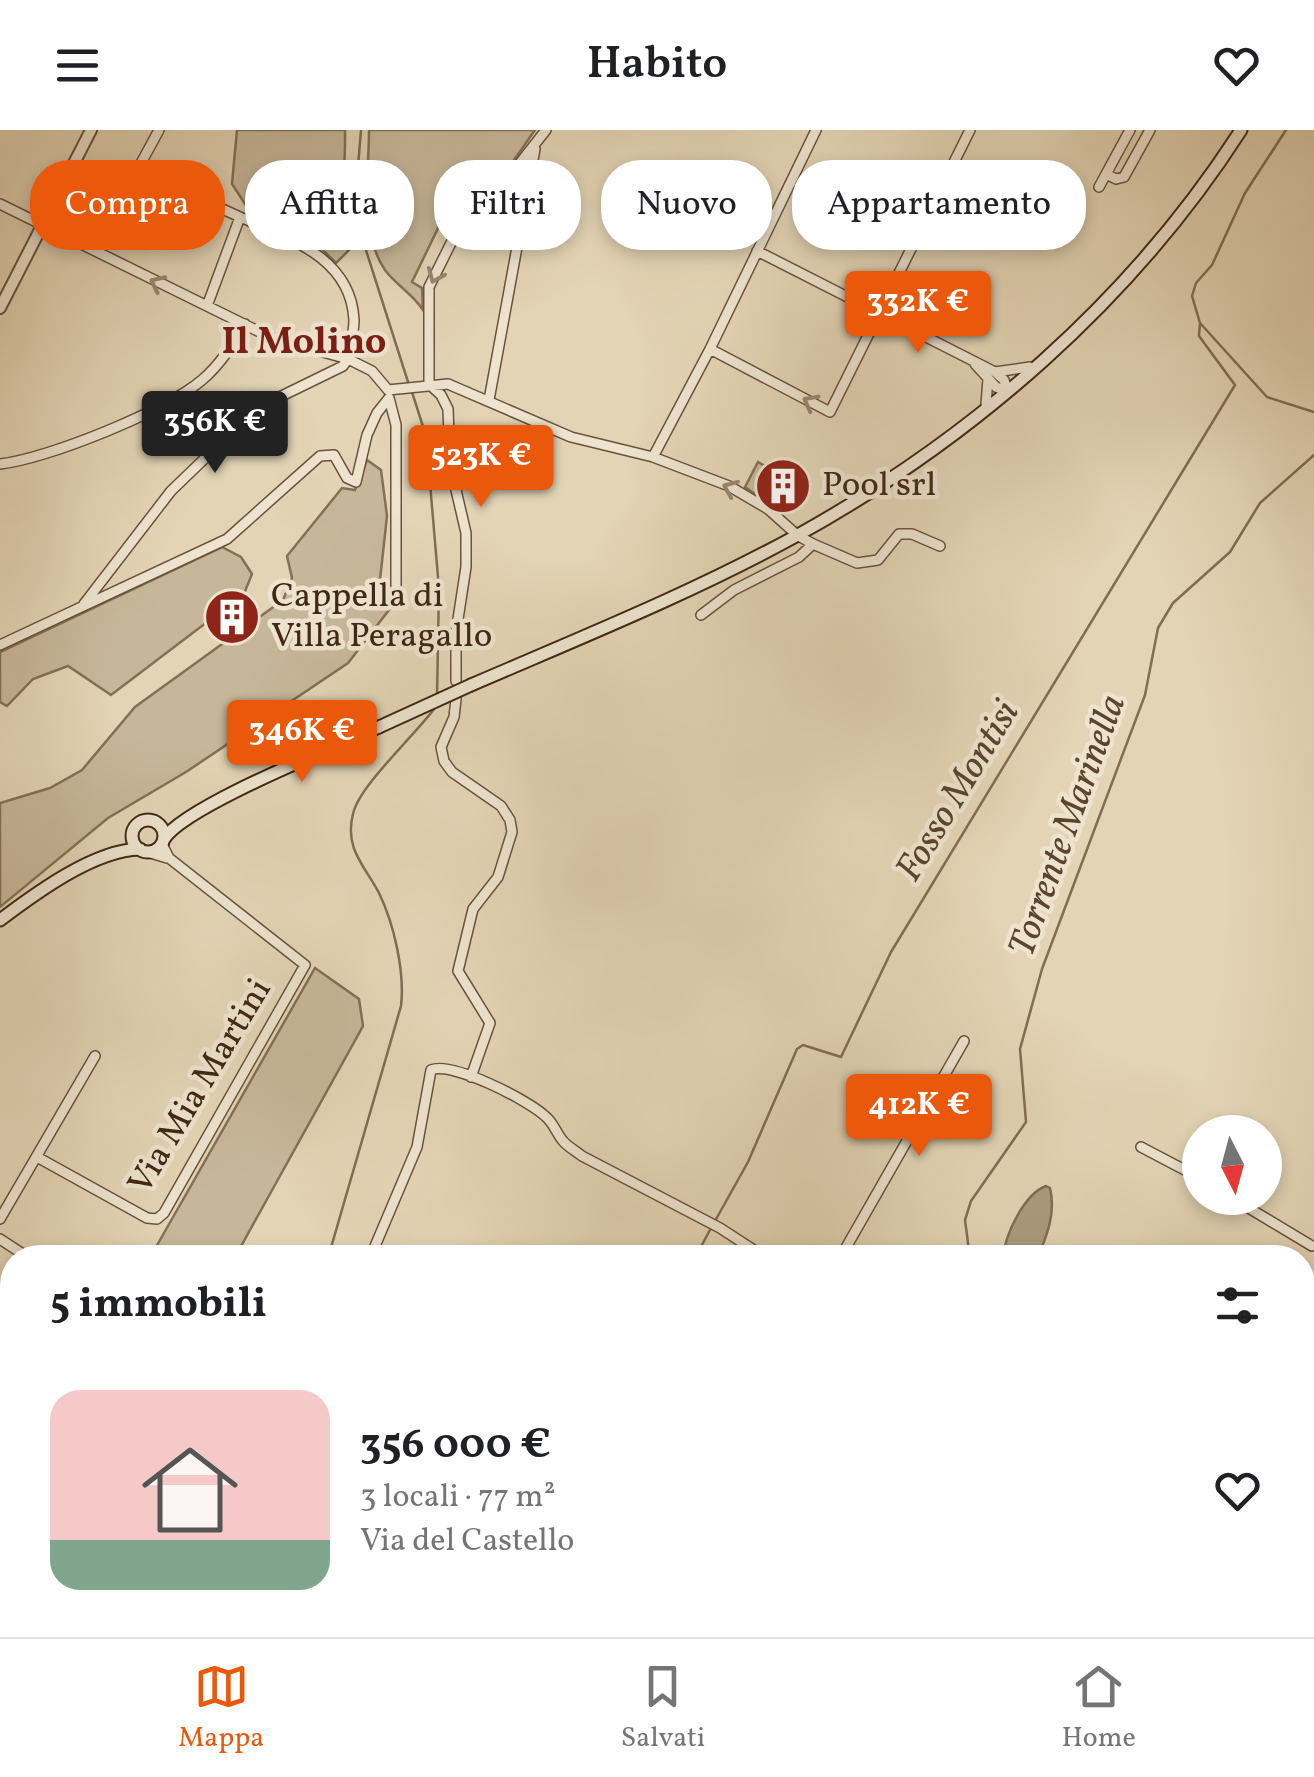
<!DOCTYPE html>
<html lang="it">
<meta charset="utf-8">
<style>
:root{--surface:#fff;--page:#f2f2f2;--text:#202124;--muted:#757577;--line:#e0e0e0;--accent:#ea580c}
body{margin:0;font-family:Vollkorn,serif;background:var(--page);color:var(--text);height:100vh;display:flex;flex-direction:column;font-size:38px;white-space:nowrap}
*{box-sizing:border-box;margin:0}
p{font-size:32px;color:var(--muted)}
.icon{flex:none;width:55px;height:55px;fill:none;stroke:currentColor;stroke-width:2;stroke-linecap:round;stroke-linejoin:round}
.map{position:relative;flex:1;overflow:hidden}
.panel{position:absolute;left:0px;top:1115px;width:1315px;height:392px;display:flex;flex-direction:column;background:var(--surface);border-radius:40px 40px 0 0;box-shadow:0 5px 15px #0003}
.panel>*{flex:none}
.top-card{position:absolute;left:30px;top:30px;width:1255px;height:90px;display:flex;gap:20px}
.needle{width:65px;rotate:174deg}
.buttons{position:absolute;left:1182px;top:985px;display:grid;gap:20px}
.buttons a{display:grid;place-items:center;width:100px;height:100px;border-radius:50%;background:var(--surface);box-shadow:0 5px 15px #0003;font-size:50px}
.price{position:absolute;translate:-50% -85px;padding:0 22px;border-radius:10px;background:var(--accent);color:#fff;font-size:32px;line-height:65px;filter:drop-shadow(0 2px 5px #0008)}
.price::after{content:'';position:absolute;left:50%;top:60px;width:30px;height:22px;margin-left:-15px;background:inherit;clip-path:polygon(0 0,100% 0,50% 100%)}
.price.active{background:#222;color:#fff}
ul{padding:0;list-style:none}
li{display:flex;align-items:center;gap:30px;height:250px;padding:0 50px}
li+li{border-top:2px solid var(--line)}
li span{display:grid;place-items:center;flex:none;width:280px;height:200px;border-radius:30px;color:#555}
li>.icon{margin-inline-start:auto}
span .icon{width:120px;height:120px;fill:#fffc;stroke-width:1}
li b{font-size:42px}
h2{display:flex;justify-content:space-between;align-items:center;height:120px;padding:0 50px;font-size:42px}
.pill{padding:0 35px;border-radius:40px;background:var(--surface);box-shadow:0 5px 15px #0003;font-size:35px;line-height:90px}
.pill.active{background:var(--accent);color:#fff}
header{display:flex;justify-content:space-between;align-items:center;height:130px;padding:0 50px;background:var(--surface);font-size:45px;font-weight:600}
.tab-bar{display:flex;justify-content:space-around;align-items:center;height:140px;border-top:2px solid var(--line);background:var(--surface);font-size:28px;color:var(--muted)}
.tab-bar a{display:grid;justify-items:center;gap:5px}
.tab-bar .active{color:var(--accent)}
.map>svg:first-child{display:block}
.green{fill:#c7b79a;stroke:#847057;stroke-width:2.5}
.water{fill:#ac9a7e;stroke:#816c54;stroke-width:2.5}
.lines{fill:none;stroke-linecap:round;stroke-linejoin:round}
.stream{stroke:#816c54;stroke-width:2.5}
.minor-casing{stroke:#6a533c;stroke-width:12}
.tertiary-casing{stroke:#6a533c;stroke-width:14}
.secondary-casing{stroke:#412814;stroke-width:15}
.minor{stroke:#ede3cf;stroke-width:9}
.tertiary{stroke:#ede3cf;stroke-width:10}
.secondary{stroke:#ede3cf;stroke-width:11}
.secondary-bridge-casing{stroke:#412814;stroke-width:15;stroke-linecap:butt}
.secondary-bridge{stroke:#ede3cf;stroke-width:11}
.oneway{stroke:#978672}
.labels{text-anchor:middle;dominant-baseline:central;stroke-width:9;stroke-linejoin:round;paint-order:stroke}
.poi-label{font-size:35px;fill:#412814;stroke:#ede3cf;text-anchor:start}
.street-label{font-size:35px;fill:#412814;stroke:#ede3cf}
.neighbourhood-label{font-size:38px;font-weight:bold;fill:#7a1f14;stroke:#ede3cf}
.water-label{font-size:38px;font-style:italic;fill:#5c442e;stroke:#ede3cf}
</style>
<header><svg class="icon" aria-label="menu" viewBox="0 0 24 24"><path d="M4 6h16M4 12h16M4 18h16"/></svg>Habito<svg class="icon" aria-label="heart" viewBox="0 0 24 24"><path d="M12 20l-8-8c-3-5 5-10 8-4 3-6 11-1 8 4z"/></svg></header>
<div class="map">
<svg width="1314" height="1507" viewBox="0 0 1314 1507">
<rect width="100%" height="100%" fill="#e3d4b5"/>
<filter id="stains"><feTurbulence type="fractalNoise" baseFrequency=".002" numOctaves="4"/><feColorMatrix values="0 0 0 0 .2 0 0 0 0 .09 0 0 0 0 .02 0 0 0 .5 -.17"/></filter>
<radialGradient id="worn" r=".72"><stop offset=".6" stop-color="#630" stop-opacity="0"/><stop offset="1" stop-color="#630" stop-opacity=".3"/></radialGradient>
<!-- green -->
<path class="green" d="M237,0H345C346,45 338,74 349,120L336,133L315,112L249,80L232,54Z
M369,0H535L512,33L458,81L452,92H441L412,152L422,158L423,180C413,164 396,155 385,140C359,102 369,43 369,0Z
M367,330L381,340L387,386L378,468L392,476L348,533L186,642L108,688L0,777V673L50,658L82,640L135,577L283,470L292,448L287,426L342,358L355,360Z
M758,332L774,341L779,333L786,337L766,363L768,371L778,372L780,382L745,357Z
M222,417L241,427L252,444L244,464L111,565L68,536L33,549L7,576L0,572V522Z
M315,838L359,869L363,896L235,1127H205L156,1117Z
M1130,1495H1295L1309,1507H1085L1096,1498L1124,1501Z"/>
<!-- water -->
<path class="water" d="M1046,1056L1050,1058C1056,1083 1047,1105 1038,1127H1003C1005,1105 1024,1064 1046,1056Z"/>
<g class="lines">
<!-- stream -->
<path class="stream" d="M361,0L355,74L357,92L409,255
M1286,0L1245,63L1212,135L1196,153L1192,166L1200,193L1267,267L1314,282
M412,262L426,306L439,459L437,566
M715,1091L748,1032L797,919L803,915L841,927L891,822L1235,255L1199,206L1200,193
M328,1128L401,876C405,842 394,794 379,763C365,736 344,719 353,684C359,656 415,605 434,579
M695,1128L711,1098
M970,1128L965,1090L971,1071L1026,992L1020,919L1042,839L1145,565L1158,498L1173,473L1230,422L1260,373L1314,325
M144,1507L151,1495
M525,1507L527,1495
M587,1507L598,1495"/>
<!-- minor casing -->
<g class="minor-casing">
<path id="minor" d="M159,0L140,35L145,44L240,87
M1106,44L1116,49L1124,47L1150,0
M1099,57L1130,0
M0,74L272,208L348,229L372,241L388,260
M757,121L995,242L1004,250L1008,262L996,257L975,234
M207,176L240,87C288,108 351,127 354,190C354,202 350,217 348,229
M710,219L830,282L970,0
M995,242L1030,237
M429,254L441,265L448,279L450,334L466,403V437L456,502V551
M429,254V157L465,85L505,52L546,0
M388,260L448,254L571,307L653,327L729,356L768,379L797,405L813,414L857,433L878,430L899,404H912L940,416
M389,268L396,295V459
M489,270L535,19
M986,274L988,249
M653,327L710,219L816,0
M0,334C47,329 166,281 202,250C220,235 233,214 245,194
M84,474L171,361L257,278L343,236L348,229
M701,485L734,460L799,427L813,414
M0,515L227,409L320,326L334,325L347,348L356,352L367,305L377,283L389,268
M456,569L454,587L441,617L444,631L452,642L501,676L510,690L512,702L498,747L473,779L458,841L490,893L471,947
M147,722L167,728
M1141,1017L1200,1048
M37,1027L147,1088L157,1089L164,1083L305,835L169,728L162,714
M1232,1068L1312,1116
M0,1089L95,926
M0,1109L29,1128
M370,1128L417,1017L431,940C452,931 528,970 545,986C554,993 556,1003 563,1011C568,1017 576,1021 582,1026L720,1098L766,1128
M840,1128L964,911
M0,1412L12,1421
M217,1507L226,1495
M968,1507L977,1495"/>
</g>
<!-- tertiary casing -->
<g class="tertiary-casing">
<path id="tertiary" d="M0,178L91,0"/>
</g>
<!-- secondary casing -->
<g class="secondary-casing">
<path id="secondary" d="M471,555C580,508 692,463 796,406C972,309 1132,170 1241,0
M132 706a16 16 0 1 1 32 0a16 16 0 1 1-32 0Z
M164,709C185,676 335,617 379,597
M0,790C36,763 94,720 140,719"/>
</g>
<!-- minor -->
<use href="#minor" class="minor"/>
<!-- tertiary -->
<use href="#tertiary" class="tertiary"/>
<!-- secondary -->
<use href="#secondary" class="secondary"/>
<!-- secondary-bridge casing -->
<g class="secondary-bridge-casing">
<path id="secondary-bridge" d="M379,597L471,555"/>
</g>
<!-- secondary-bridge -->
<use href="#secondary-bridge" class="secondary-bridge"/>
</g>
<!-- one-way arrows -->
<defs><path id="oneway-chevron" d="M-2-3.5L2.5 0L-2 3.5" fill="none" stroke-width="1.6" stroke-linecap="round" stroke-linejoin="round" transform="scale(2.5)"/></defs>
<g class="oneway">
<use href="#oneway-chevron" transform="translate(435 146) rotate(113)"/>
<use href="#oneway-chevron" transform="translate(157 153) rotate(-154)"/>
<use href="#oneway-chevron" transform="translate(810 272) rotate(-152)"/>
<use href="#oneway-chevron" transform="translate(730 358) rotate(-157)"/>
</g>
<!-- icons -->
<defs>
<g id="building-disc" transform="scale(2.875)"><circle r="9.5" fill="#8f2418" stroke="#ede3cf"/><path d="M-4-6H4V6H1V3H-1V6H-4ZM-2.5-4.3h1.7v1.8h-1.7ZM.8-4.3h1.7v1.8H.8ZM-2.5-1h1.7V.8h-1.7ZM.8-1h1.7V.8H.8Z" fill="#fff"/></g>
</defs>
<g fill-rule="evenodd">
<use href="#building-disc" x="783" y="356"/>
<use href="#building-disc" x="232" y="487"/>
</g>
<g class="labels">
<!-- poi labels -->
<g class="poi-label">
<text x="822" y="356">Pool srl</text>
<text x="271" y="467">Cappella di<tspan x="271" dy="40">Villa Peragallo</tspan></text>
</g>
<!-- street labels -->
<g class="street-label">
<text transform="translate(201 957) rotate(-59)">Via Mia Martini</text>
</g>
<!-- neighbourhood labels -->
<g class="neighbourhood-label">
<text x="304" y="213">Il Molino</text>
</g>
<!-- water labels -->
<g class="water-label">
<text transform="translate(959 662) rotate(-59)">Fosso Montisi</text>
<text transform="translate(1069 696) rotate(-70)">Torrente Marinella</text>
</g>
</g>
<rect width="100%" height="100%" filter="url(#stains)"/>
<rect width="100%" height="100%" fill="url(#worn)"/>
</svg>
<div class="buttons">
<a><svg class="needle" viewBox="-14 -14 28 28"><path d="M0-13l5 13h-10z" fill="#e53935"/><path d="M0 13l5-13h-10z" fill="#757577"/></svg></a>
</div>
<b class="price" style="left:918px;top:226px">332K €</b>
<b class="price active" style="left:215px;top:346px">356K €</b>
<b class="price" style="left:481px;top:380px">523K €</b>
<b class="price" style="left:302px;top:655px">346K €</b>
<b class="price" style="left:919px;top:1029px">412K €</b>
<div class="top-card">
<a class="pill active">Compra</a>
<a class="pill">Affitta</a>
<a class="pill">Filtri</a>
<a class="pill">Nuovo</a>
<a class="pill">Appartamento</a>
</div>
<section class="panel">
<h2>5 immobili<svg class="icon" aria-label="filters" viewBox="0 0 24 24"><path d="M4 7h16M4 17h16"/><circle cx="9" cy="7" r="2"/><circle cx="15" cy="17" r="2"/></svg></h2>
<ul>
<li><span style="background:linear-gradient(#f6c9c9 75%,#7fa58c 0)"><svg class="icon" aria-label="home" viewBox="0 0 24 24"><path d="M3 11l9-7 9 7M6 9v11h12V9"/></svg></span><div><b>356 000 €</b><p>3 locali · 77 m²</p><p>Via del Castello</p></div><svg class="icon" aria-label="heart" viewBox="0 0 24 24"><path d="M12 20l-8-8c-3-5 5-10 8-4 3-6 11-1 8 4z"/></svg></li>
</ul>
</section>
</div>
<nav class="tab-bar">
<a class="active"><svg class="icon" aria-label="map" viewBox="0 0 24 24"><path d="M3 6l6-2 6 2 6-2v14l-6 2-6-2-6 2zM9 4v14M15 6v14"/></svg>Mappa</a>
<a><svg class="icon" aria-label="saved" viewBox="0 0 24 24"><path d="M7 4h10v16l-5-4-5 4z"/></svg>Salvati</a>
<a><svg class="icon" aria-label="home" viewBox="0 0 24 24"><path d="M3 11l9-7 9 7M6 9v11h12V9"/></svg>Home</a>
</nav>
